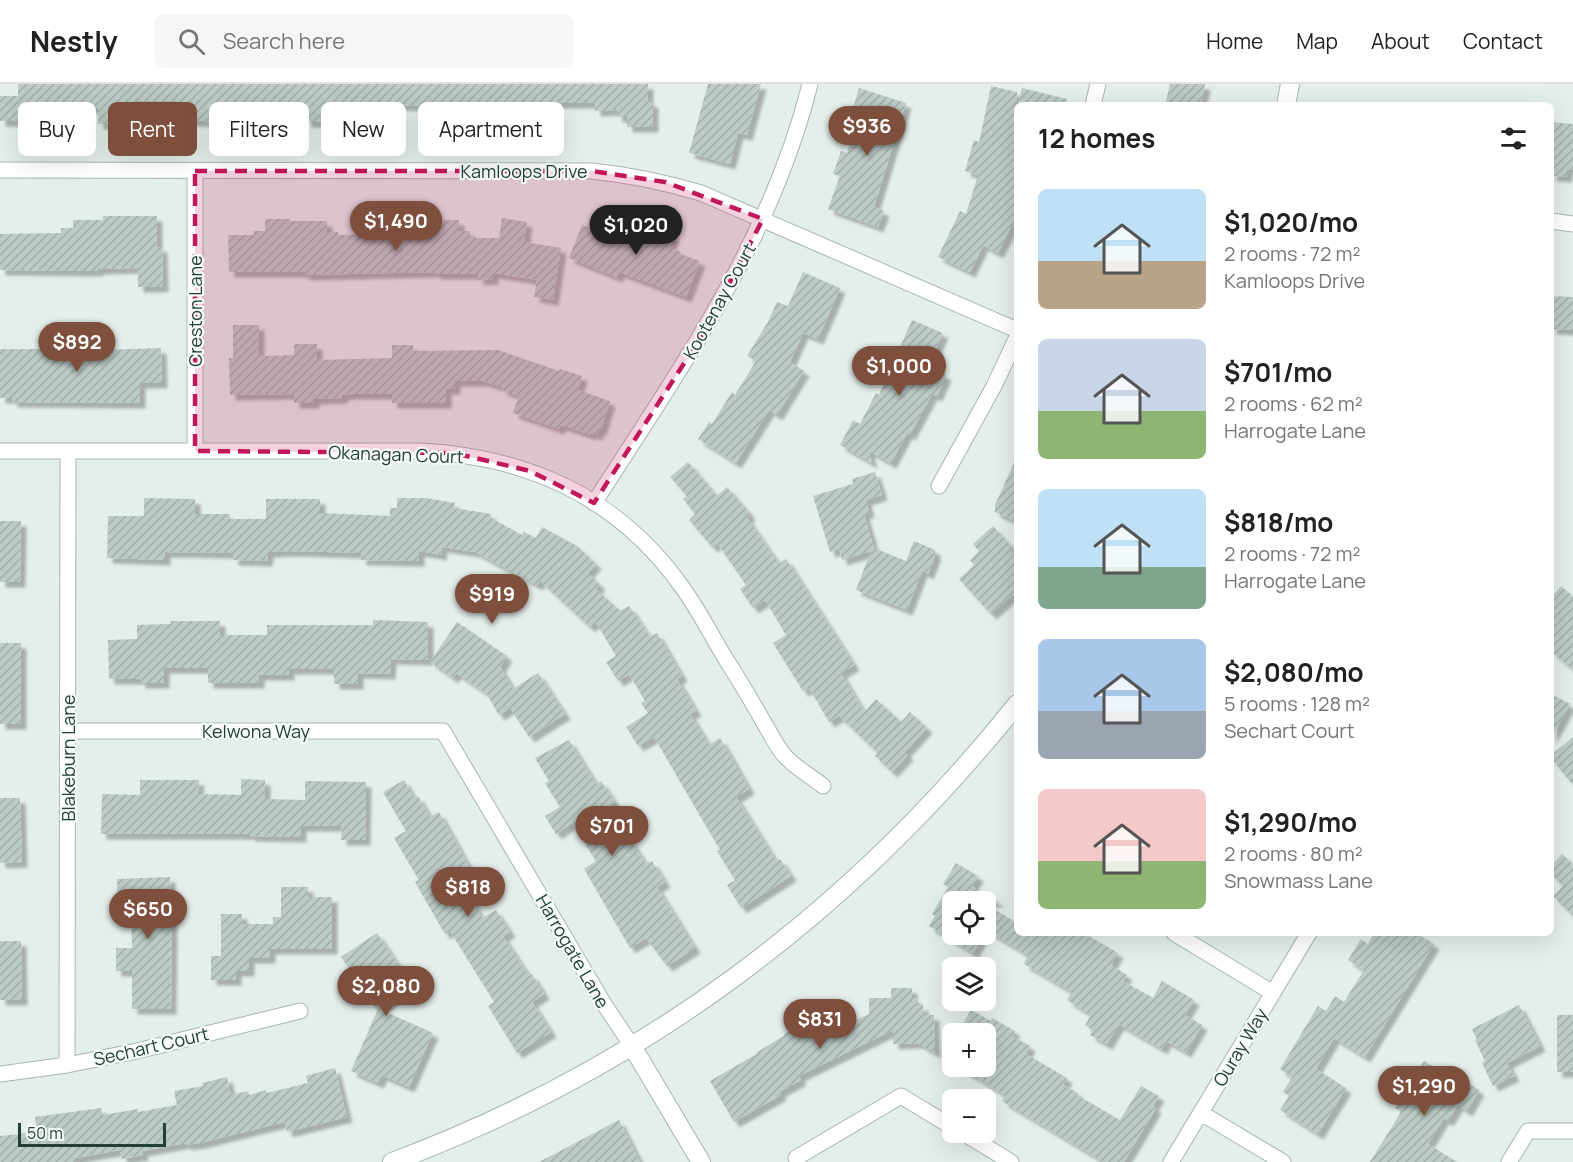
<!DOCTYPE html>
<meta charset="utf-8">
<style>
:root{--surface:#fff;--page:#f6f6f6;--text:#222;--muted:#767676;--line:#e0e0e0;--accent:#7f4f3d}
body{margin:0;font-family:Manrope,sans-serif;background:var(--page);color:var(--text);height:100vh;display:flex;flex-direction:column;font-size:22px;white-space:nowrap}
*{box-sizing:border-box;margin:0}
p{font-size:20px;color:var(--muted)}
.icon{flex:none;width:33px;height:33px;fill:none;stroke:currentColor;stroke-width:2;stroke-linecap:round;stroke-linejoin:round}
.map{position:relative;flex:1;overflow:hidden}
.sheet{position:absolute;left:1014px;top:18px;width:540px;height:834px;display:flex;flex-direction:column;background:var(--surface);border-radius:9px;box-shadow:0 6px 24px #0002}
.sheet>*{flex:none}
.top-card{position:absolute;left:18px;top:18px;width:570px;height:54px;display:flex;gap:12px}
.controls{position:absolute;left:942px;top:807px;display:grid;gap:12px}
.controls a{display:grid;place-items:center;width:54px;height:54px;border-radius:9px;background:var(--surface);box-shadow:0 6px 24px #0002;font-size:30px}
.scale{position:absolute;left:18px;bottom:15px;width:148px;box-sizing:border-box;padding-left:6px;border:3px solid #233f39;border-top:0;font-size:16px;line-height:21px;white-space:nowrap;color:#233f39;-webkit-text-stroke:4px #f5faf8;paint-order:stroke}
.price{position:absolute;translate:-50% -51px;padding:0 14px;border-radius:21px;background:var(--accent);color:#fff;font-size:20px;line-height:39px;filter:drop-shadow(0 2px 3px #0008)}
.price::after{content:'';position:absolute;left:50%;top:36px;width:18px;height:14px;margin-left:-9px;background:inherit;clip-path:polygon(0 0,100% 0,50% 100%)}
.price.on{background:#222;color:#fff}
ul{padding:0;list-style:none}
li{display:flex;align-items:center;gap:18px;height:150px;padding:0 24px}
li span{display:grid;place-items:center;flex:none;width:168px;height:120px;border-radius:9px;color:#555}
li>.icon{margin-inline-start:auto}
span .icon{width:72px;height:72px;fill:#fffc;stroke-width:1}
li b{font-size:26px}
h2{display:flex;justify-content:space-between;align-items:center;height:72px;padding:0 24px;font-size:26px}
.chip{padding:0 21px;border-radius:9px;background:var(--surface);box-shadow:0 6px 24px #0002;font-size:21px;line-height:54px}
.chip.on{background:var(--accent);color:#fff}
header{display:flex;align-items:center;gap:36px;box-sizing:border-box;height:84px;padding:0 30px;background:var(--surface);border-bottom:2px solid var(--line)}
header strong{font-size:28px}
nav{display:flex;gap:33px;margin-inline-start:auto;font-size:21px}
.search{width:420px;height:54px;background:var(--page);display:flex;align-items:center;gap:15px;box-sizing:border-box;padding:0 21px;border-radius:9px;color:var(--muted);font-size:22px}
.map>svg:first-child{display:block}
.building{fill:url(#building-hatch);filter:url(#shadow)}
.lines{fill:none;stroke-linecap:round;stroke-linejoin:round}
.minor-casing{stroke:#a6b6b1;stroke-width:17}
.tertiary-casing{stroke:#a6b6b1;stroke-width:20}
.minor{stroke:#fff;stroke-width:15}
.tertiary{stroke:#fff;stroke-width:18}
.marked{fill:#c2185b;fill-opacity:0.2;stroke:#c2185b;stroke-width:4.5;stroke-dasharray:12 8;stroke-linejoin:round}
.labels{text-anchor:middle;dominant-baseline:central;stroke-width:4.5;stroke-linejoin:round;paint-order:stroke}
.street-label{font-size:18px;fill:#233f39;stroke:#f5faf8}
</style>
<header>
<strong>Nestly</strong>
<div class="search"><svg class="icon" aria-label="search" viewBox="0 0 24 24"><circle cx="10" cy="10" r="6"/><path d="M15 15l6 6"/></svg>Search here</div>
<nav><a>Home</a><a>Map</a><a>About</a><a>Contact</a></nav>
</header>
<div class="map">
<svg width="1573" height="1078" viewBox="0 0 1573 1078">
<defs>
<pattern id="building-hatch" width="6" height="6" patternUnits="userSpaceOnUse" patternTransform="scale(1.5)"><rect width="6" height="6" fill="#bccbc6"/><path d="M-1 1l2-2M0 6l6-6M5 7l2-2" fill="none" stroke="#a1afab"/></pattern>
<filter id="shadow"><feDropShadow dx="5.5" dy="5.5" stdDeviation="1.5" flood-color="#0004"/></filter>
</defs>
<rect width="100%" height="100%" fill="#e4eeea"/>
<!-- building -->
<path class="building" d="M18,0H648V18H653V43H627V33H617V26L595,27V19H554V38H530V26H488V37H432V27H420V22L399,21L356,22V38H306L305,26L231,25V39H207V37H176V17H135V39L98,40V24H77V20L45,21V24H36V37H0V12H18Z
M708,0H761L747,51L738,49L730,80L689,69Z
M1170,0H1205L1201,21H1165Z
M991,2L1017,8V83L1013,96L1017,97V131L998,169L983,161L970,188L938,173L960,127L966,130L978,91L965,87L974,56L979,58Z
M859,4L906,19L874,123L884,127L878,143L828,125L840,92L833,90L841,67L847,69L859,30L852,28Z
M1022,4L1067,15V21H1018Z
M1551,38L1573,40V86L1567,85V93L1551,92Z
M103,132H157V163H162L163,203H138V184L98,185V187L0,186V150L61,149V144H73V136H103Z
M502,134L527,138L524,158L561,164L553,216L534,213L537,196L493,189V195L478,196V190H435V188L304,191V188H229L228,151H254V147H265V135H290V137H327V148H338V151L386,150V148H397L396,137L459,136V147H470V154H499Z
M616,135L650,149L652,143L674,151L670,163L681,168L680,170L700,177L686,213L619,188L617,193L569,174L582,141L600,148L602,143L612,147Z
M803,188L840,204L818,255L803,249L790,278L804,287L777,331L769,326L736,379L698,355L709,338L712,340L732,308L735,311L756,277L747,272L768,238L777,218L788,222Z
M1551,212L1573,213V246L1551,245Z
M912,236L943,249L933,271L937,273L932,284L946,291L937,312L932,310L910,351L907,349L891,379L869,367L872,379L840,361L853,336L860,340L876,309L879,311Z
M233,241H259V272L294,271V260H317V276L392,274V261H413V267L498,266L559,287L560,285L582,292L578,306L610,317L601,346L599,345L597,351L591,349V351L561,341L559,345L513,329L519,312L502,306L503,303L482,297H455V305H446V319H392V310H352L342,311V314L314,315V319H294V310L230,311L229,274H233Z
M40,250H73V267L161,264L162,299H140V319L12,318V314H0V265H40Z
M1017,372V438L995,428V421Z
M688,378L717,412L727,403L750,430L747,434L779,480L786,475L854,581L841,589L864,628L876,615L901,638L910,628L927,644L905,668L908,671L892,688L875,672L878,669L839,632L829,638L809,604L803,607L773,559L786,551L765,516L753,524L740,505L746,501L717,459L712,463L689,436L695,430L683,415L687,412L670,393Z
M875,388L882,411L866,416L869,428L864,430L874,464L906,477L914,457L935,466V472L928,490L922,487L907,526L856,506L871,467L842,476L839,465L830,468L813,412L853,400L852,395Z
M144,414L195,415V430H230V435H266V415H320V429L390,432V424H397V414H426L455,419L454,424L491,430V434L522,451L524,448L536,454L542,443L577,462L596,480L588,489L600,501L596,505L620,527L629,522L650,553L657,549L682,592L677,595L696,627L690,630L709,661L720,654L749,705L736,713L776,777L780,775L791,792L741,824L727,801L735,796L717,767L720,766L654,653L638,662L626,643L648,629L641,619L645,617L629,590L618,597L606,578L616,572L595,537L590,543L540,497L537,501L475,468L442,463L441,471L419,467V477L361,476V469L291,467L268,468L267,477L233,476V469L165,468V476L107,474L108,432H144Z
M0,437H21L20,498H0Z
M993,442L1011,462L1008,464L1017,474V507L991,530L959,495L974,481L970,476L979,467L973,460Z
M1561,502L1573,513V586L1551,567V514Z
M373,536L428,538V576L391,575L390,590L358,589V600H334V585H289V591H259V599H208V584H164V599H140V595H109L108,556L137,555V541L171,540L170,537H220V551H267V541H373Z
M457,538L507,572L500,583L513,605L538,589L565,630L529,653L510,624L499,631L486,609L456,589L453,594L430,578Z
M0,559H21V640H0Z
M1551,610L1570,620L1551,654Z
M1573,653V701L1551,674V671Z
M569,656L596,700L601,697L615,718L602,726L624,760L630,755L646,780L652,777L665,798L657,803L695,864L667,882L646,854L630,864L584,785L596,777L572,739L556,750L545,732L560,723L545,699L549,697L535,674Z
M241,695L265,696V715L305,716V697L366,698L365,756H341L342,742H301V753L249,752L250,750H101L102,710L140,711V696H199L198,710L241,711Z
M404,696L414,714L418,712L430,733L439,728L473,790L461,797L482,834L496,826L510,848L503,852L529,892L532,890L544,910L532,918L551,948L517,969L488,922L494,918L450,847L445,850L415,798L419,796L394,754L406,747L383,708Z
M0,714H20L22,778L0,779Z
M1562,770L1573,780V832L1553,812L1563,802L1551,790V782Z
M956,779L978,792L972,802L999,818H952V850H984L973,869L929,842L935,832L932,830L948,803L943,800Z
M170,793L172,850L171,925H132V887H116V864H132L131,830L118,831L117,795Z
M281,803H308V813H332V865H270V874H249V887H236V896H211V872H221V830H242V840H273V833H281Z
M986,820L1017,839V849H1084L1118,869L1111,881L1127,891L1123,897L1153,914L1162,897L1194,916L1185,931L1202,941L1186,968L1166,957L1162,965L1119,940L1107,960L1090,951L1093,946L1085,941L1091,931L1067,916L1072,908L1024,880L1028,871L986,846Z
M377,849L413,902L379,925L433,949L409,1003L382,991L378,999L351,987L378,925L377,926L341,873Z
M1374,849H1416L1434,860L1365,973L1334,954L1316,985L1346,1004L1318,1050L1280,1026L1289,1012L1283,1008L1292,993L1280,985L1318,922L1326,927L1335,912L1344,918L1364,886L1348,876L1361,855L1368,860Z
M0,857H21L22,916H0Z
M891,904H912V914H916V922L923,921V931H934L935,969L918,959L893,960V946L799,992L801,996L779,1008L781,1011L734,1038L710,997L758,969L757,968L785,951L784,950L802,942L799,935L823,924L827,932L832,930L839,944L869,930V914H891Z
M1519,921L1540,962L1507,979L1514,992L1493,1002L1482,979L1485,977L1475,956L1477,955L1472,945Z
M971,926L991,937L992,934L1015,947L1012,952L1030,962L1026,970L1067,994L1063,1001L1078,1009L1077,1011L1120,1036L1141,1002L1159,1012L1153,1022L1156,1024L1124,1078H1104L1002,1017L1005,1011L957,982H986V950H957Z
M1557,931H1573V988H1557Z
M1424,977L1455,996L1457,992L1479,1006L1467,1027L1458,1021L1448,1037L1444,1034L1428,1060L1457,1078H1370L1401,1028L1395,1024Z
M335,984L347,1033L287,1048L285,1038L200,1059L186,1061V1059L142,1067L143,1071L122,1075L120,1066L75,1074V1078H0V1052L37,1048L35,1033L101,1024L103,1031L138,1025V1028L177,1021L174,1007L203,1002L202,999L227,993L231,1011L248,1007L249,1011L266,1006L267,1009L308,999L306,992Z
M619,1036L640,1078H539Z"/>
<g class="lines">
<!-- minor casing -->
<g class="minor-casing">
<path id="minor" d="M1093,21L1098,0
M0,86L592,87C630,91 664,98 701,109L1017,246
M1551,137L1573,140
M0,367H421C529,373 618,413 682,503C699,526 712,553 727,577C741,599 754,621 767,644C772,652 777,663 784,671C794,683 811,692 823,702
M195,367V87
M939,402L994,302L1017,253
M594,419C680,285 771,157 810,0
M68,647H443L604,920L632,962
M1174,849L1273,909
M67,981L68,367
M0,990L67,981L137,967L300,927
M1201,1029L1283,1078
M962,1048L1011,1078
M796,1074L901,1012L952,1043
M1171,1078L1309,849
M1509,1078L1528,1047H1573"/>
</g>
<!-- tertiary casing -->
<g class="tertiary-casing">
<path id="tertiary" d="M1286,21L1290,0
M632,962L701,1078
M392,1078C642,985 851,828 1017,620"/>
</g>
<!-- minor -->
<use href="#minor" class="minor"/>
<!-- tertiary -->
<use href="#tertiary" class="tertiary"/>
</g>
<!-- marked area -->
<path class="marked" d="M195,87H592L665,98L763,135L701,253L594,419L530,387L454,369L195,367Z"/>
<g class="labels">
<!-- street labels -->
<g class="street-label">
<text x="524" y="87">Kamloops Drive</text>
<text transform="translate(719 217) rotate(-61)">Kootenay Court</text>
<text transform="translate(195 227) rotate(-90)">Creston Lane</text>
<text transform="translate(396 370) rotate(2)">Okanagan Court</text>
<text x="256" y="647">Kelwona Way</text>
<text transform="translate(68 674) rotate(-90)">Blakeburn Lane</text>
<text transform="translate(573 867) rotate(60)">Harrogate Lane</text>
<text transform="translate(151 962) rotate(-13)">Sechart Court</text>
<text transform="translate(1240 963) rotate(-59)">Ouray Way</text>
</g>
</g>
</svg>
<div class="controls">
<a><svg class="icon" aria-label="locate" viewBox="0 0 24 24"><circle cx="12" cy="12" r="6"/><path d="M12 2v4M12 18v4M2 12h4M18 12h4"/></svg></a>
<a><svg class="icon" aria-label="layers" viewBox="0 0 24 24"><path d="M12 4l9 5-9 5-9-5zM3 14l9 5 9-5"/></svg></a>
<a>+</a>
<a>−</a>
</div>
<div class="scale">50 m</div>
<b class="price" style="left:867px;top:73px">$936</b>
<b class="price" style="left:396px;top:168px">$1,490</b>
<b class="price on" style="left:636px;top:172px">$1,020</b>
<b class="price" style="left:77px;top:289px">$892</b>
<b class="price" style="left:899px;top:313px">$1,000</b>
<b class="price" style="left:492px;top:541px">$919</b>
<b class="price" style="left:612px;top:773px">$701</b>
<b class="price" style="left:468px;top:834px">$818</b>
<b class="price" style="left:148px;top:856px">$650</b>
<b class="price" style="left:386px;top:933px">$2,080</b>
<b class="price" style="left:820px;top:966px">$831</b>
<b class="price" style="left:1424px;top:1033px">$1,290</b>
<div class="top-card">
<a class="chip">Buy</a>
<a class="chip on">Rent</a>
<a class="chip">Filters</a>
<a class="chip">New</a>
<a class="chip">Apartment</a>
</div>
<section class="sheet">
<h2>12 homes<svg class="icon" aria-label="filters" viewBox="0 0 24 24"><path d="M4 7h16M4 17h16"/><circle cx="9" cy="7" r="2"/><circle cx="15" cy="17" r="2"/></svg></h2>
<ul>
<li><span style="background:linear-gradient(#bfe0f5 60%,#b9a48a 0)"><svg class="icon" aria-label="home" viewBox="0 0 24 24"><path d="M3 11l9-7 9 7M6 9v11h12V9"/></svg></span><div><b>$1,020/mo</b><p>2 rooms · 72 m²</p><p>Kamloops Drive</p></div></li>
<li><span style="background:linear-gradient(#c9d6e8 60%,#8fb573 0)"><svg class="icon" aria-label="home" viewBox="0 0 24 24"><path d="M3 11l9-7 9 7M6 9v11h12V9"/></svg></span><div><b>$701/mo</b><p>2 rooms · 62 m²</p><p>Harrogate Lane</p></div></li>
<li><span style="background:linear-gradient(#bfe0f5 65%,#7fa58c 0)"><svg class="icon" aria-label="home" viewBox="0 0 24 24"><path d="M3 11l9-7 9 7M6 9v11h12V9"/></svg></span><div><b>$818/mo</b><p>2 rooms · 72 m²</p><p>Harrogate Lane</p></div></li>
<li><span style="background:linear-gradient(#a9c7e8 60%,#9aa5b1 0)"><svg class="icon" aria-label="home" viewBox="0 0 24 24"><path d="M3 11l9-7 9 7M6 9v11h12V9"/></svg></span><div><b>$2,080/mo</b><p>5 rooms · 128 m²</p><p>Sechart Court</p></div></li>
<li><span style="background:linear-gradient(#f6c9c9 60%,#8fb573 0)"><svg class="icon" aria-label="home" viewBox="0 0 24 24"><path d="M3 11l9-7 9 7M6 9v11h12V9"/></svg></span><div><b>$1,290/mo</b><p>2 rooms · 80 m²</p><p>Snowmass Lane</p></div></li>
</ul>
</section>
</div>
